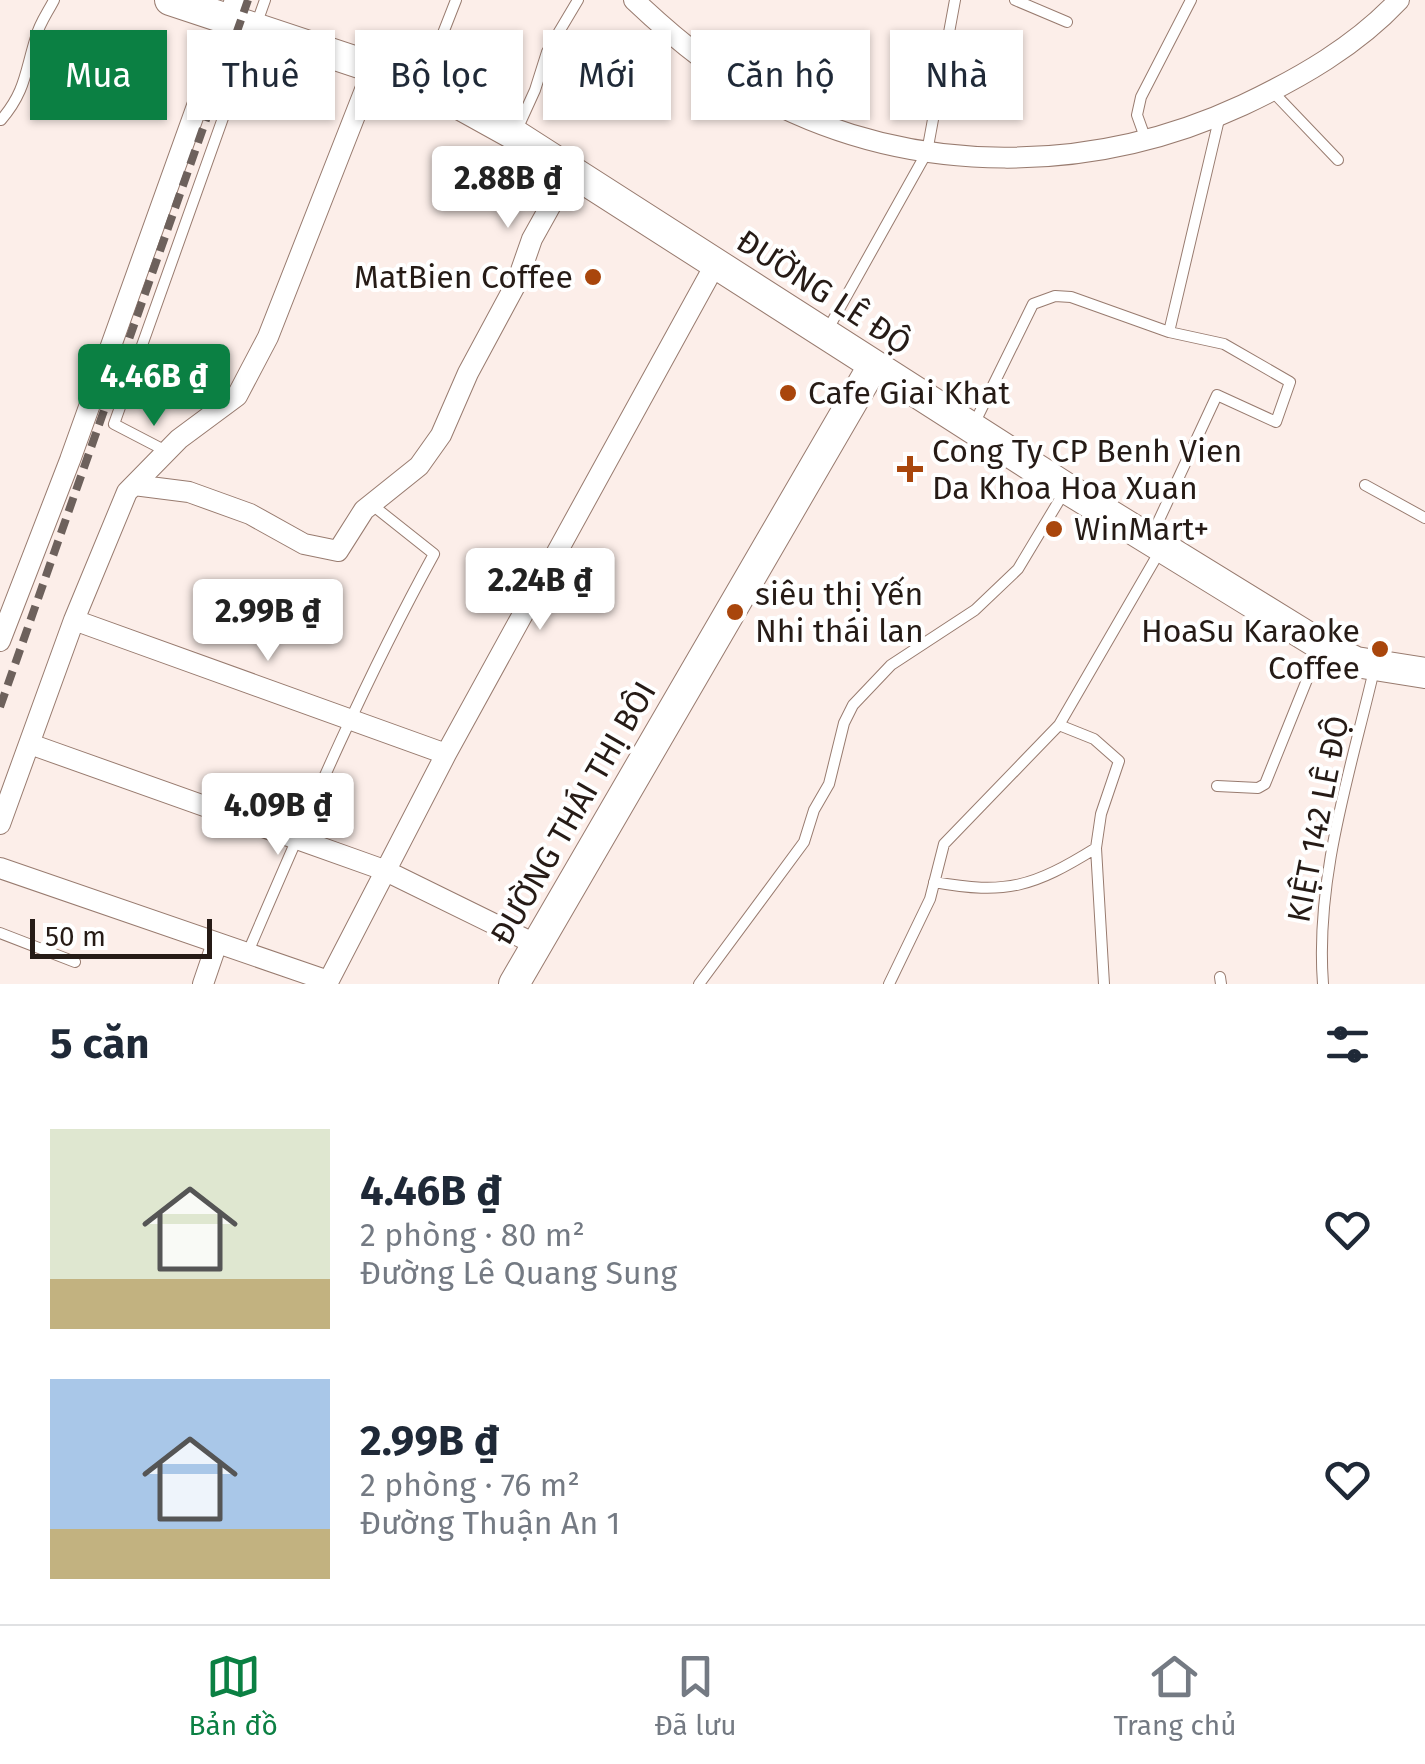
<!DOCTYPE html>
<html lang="vi">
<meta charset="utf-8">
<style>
:root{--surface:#fff;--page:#f6f6f7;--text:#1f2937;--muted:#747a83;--line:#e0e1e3;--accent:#0b8043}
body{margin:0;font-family:"Fira Sans",sans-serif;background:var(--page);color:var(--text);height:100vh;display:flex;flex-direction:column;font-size:38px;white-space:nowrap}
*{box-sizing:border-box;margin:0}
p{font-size:32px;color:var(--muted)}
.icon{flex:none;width:55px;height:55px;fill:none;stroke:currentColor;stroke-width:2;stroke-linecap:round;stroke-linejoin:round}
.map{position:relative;height:984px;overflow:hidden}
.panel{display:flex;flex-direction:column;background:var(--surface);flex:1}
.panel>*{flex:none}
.guide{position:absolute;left:30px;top:30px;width:1365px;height:90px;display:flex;gap:20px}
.scale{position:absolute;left:30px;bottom:25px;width:182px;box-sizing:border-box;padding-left:10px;border:5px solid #261b16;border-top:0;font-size:28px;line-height:35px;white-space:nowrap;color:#261b16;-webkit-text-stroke:8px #fff;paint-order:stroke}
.price{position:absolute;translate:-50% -85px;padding:0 22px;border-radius:10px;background:#fff;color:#222;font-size:32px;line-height:65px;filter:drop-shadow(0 2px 5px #0008)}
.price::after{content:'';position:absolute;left:50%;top:60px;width:30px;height:22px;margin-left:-15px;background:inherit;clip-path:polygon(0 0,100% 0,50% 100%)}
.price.active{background:var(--accent);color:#fff}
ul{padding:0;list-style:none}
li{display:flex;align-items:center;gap:30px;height:250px;padding:0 50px}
li span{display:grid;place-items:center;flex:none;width:280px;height:200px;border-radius:0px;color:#555}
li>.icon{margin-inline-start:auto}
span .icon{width:120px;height:120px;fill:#fffc;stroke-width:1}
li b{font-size:42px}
h2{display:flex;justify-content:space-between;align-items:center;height:120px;padding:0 50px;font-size:42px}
.tag{padding:0 35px;border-radius:0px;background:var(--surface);box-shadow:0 2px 8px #0004;font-size:35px;line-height:90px}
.tag.active{background:var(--accent);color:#fff}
.tab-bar{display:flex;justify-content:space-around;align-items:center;height:140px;border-top:2px solid var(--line);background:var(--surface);font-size:28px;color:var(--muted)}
.tab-bar a{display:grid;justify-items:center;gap:5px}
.tab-bar .active{color:var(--accent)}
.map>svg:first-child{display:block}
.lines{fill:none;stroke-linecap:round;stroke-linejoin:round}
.lane-casing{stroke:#987b6f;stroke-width:12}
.street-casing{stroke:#987b6f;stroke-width:22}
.secondary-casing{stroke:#987b6f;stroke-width:32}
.lane{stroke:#fff;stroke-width:10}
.street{stroke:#fff;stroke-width:20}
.secondary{stroke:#fff;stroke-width:30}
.rail{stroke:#6d615c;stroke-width:8;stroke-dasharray:15 8;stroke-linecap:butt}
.poi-dot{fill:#a9460c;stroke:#fff;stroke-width:4}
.labels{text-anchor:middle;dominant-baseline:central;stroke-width:8;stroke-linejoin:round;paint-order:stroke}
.poi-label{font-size:32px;fill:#261b16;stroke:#fff;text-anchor:start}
.street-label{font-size:32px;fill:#261b16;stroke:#fff}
</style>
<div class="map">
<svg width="1425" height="984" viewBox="0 0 1425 984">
<rect width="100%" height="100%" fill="#fceee9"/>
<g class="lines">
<!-- lane casing -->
<g class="lane-casing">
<path id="lane" d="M1015,0L1067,22
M425,79L456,0
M1272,91L1338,160
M1,120C26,91 25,71 36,37C39,24 48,12 54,0
M515,134L535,90L547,52L578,0
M1146,140L1137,115L1141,97L1191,0
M828,329L927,152L955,0
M975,422L1033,304L1055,296L1071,297L1169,332
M166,451L114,424L265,0
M1365,485L1425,518
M1152,535L1217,395L1276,422L1290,382L1224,344L1169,332L1220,115
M1217,786L1258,788L1265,784L1319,650
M1096,848L1104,984
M934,882C1007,895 1033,887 1096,848L1101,814L1119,761L1094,739L1059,725
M0,933L75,962
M248,952C306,817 363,683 434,554L371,504
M1220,977L1221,984
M699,984L804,842L814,810L829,784L844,723L853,705L891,665L975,610L1018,569L1066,489
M889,984L930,899L944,844L1059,725L1161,549
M1323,984C1315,878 1350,773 1374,670"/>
</g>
<!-- street casing -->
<g class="street-casing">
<path id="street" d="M634,0C674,38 717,74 767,100C916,177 1092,175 1243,105C1300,78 1356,46 1399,0
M134,485L189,492L250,514L304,544L338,551L364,510L419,466L441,435L468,373L517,282L532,239L571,169
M74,620L446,754
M0,641L70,460L235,0
M30,744L384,870L537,945
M0,824L74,620L127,492L179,439L237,396L268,337L374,67
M0,868L328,981
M203,984L217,943
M327,984L446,754L716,263"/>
</g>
<!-- secondary casing -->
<g class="secondary-casing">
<path id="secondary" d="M170,0L423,84L515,135L1066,488L1321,645L1356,662L1425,673
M514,984L873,366"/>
</g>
<!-- lane -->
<use href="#lane" class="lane"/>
<!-- street -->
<use href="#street" class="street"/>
<!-- secondary -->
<use href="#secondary" class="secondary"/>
<!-- rail -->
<path class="rail" d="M0,707L248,0"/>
</g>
<!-- markers -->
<g class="poi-dot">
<circle cx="593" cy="277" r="10"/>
<circle cx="788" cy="393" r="10"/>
<path d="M905 454h10v10h10v10h-10v10h-10v-10h-10v-10h10z"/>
<circle cx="1054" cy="529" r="10"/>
<circle cx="735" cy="612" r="10"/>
<circle cx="1380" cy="649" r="10"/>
</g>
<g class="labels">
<!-- poi labels -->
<g class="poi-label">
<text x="573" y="277" text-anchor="end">MatBien Coffee</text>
<text x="808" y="393">Cafe Giai Khat</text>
<text x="932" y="451">Cong Ty CP Benh Vien<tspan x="932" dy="37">Da Khoa Hoa Xuan</tspan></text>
<text x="1074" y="529">WinMart+</text>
<text x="755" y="594">siêu thị Yến<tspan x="755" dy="37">Nhi thái lan</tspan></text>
<text x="1360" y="631" text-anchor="end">HoaSu Karaoke<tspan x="1360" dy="37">Coffee</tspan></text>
</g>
<!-- street labels -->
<g class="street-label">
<text transform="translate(824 292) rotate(33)">ĐƯỜNG LÊ ĐỘ</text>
<text transform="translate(573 813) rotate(-60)">ĐƯỜNG THÁI THỊ BÔI</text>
<text transform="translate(1318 819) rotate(-79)">KIỆT 142 LÊ ĐỘ</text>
</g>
</g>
</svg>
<div class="scale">50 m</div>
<b class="price" style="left:508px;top:231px">2.88B ₫</b>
<b class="price active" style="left:154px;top:429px">4.46B ₫</b>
<b class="price" style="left:540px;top:633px">2.24B ₫</b>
<b class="price" style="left:268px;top:664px">2.99B ₫</b>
<b class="price" style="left:278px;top:858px">4.09B ₫</b>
<div class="guide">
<a class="tag active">Mua</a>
<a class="tag">Thuê</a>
<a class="tag">Bộ lọc</a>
<a class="tag">Mới</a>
<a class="tag">Căn hộ</a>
<a class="tag">Nhà</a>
</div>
</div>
<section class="panel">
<h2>5 căn<svg class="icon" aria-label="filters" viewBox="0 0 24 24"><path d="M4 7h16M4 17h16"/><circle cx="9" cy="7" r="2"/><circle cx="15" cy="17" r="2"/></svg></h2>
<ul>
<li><span style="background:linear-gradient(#dfe7d0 75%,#c2b280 0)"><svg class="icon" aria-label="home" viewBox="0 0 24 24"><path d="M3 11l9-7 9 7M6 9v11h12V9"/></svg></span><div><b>4.46B ₫</b><p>2 phòng · 80 m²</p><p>Đường Lê Quang Sung</p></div><svg class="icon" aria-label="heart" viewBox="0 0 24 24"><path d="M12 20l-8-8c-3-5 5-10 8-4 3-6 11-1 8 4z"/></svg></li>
<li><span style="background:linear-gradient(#a9c7e8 75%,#c2b280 0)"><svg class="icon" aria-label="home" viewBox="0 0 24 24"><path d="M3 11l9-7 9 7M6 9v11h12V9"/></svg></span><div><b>2.99B ₫</b><p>2 phòng · 76 m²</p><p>Đường Thuận An 1</p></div><svg class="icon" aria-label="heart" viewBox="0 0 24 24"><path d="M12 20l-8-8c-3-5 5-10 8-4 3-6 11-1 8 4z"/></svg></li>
</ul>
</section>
<nav class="tab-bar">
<a class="active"><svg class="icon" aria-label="map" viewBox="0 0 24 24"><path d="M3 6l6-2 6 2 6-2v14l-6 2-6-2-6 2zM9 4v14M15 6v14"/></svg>Bản đồ</a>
<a><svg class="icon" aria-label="saved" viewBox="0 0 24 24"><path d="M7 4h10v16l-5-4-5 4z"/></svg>Đã lưu</a>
<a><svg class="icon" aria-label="home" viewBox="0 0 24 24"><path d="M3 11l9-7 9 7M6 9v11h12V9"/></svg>Trang chủ</a>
</nav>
